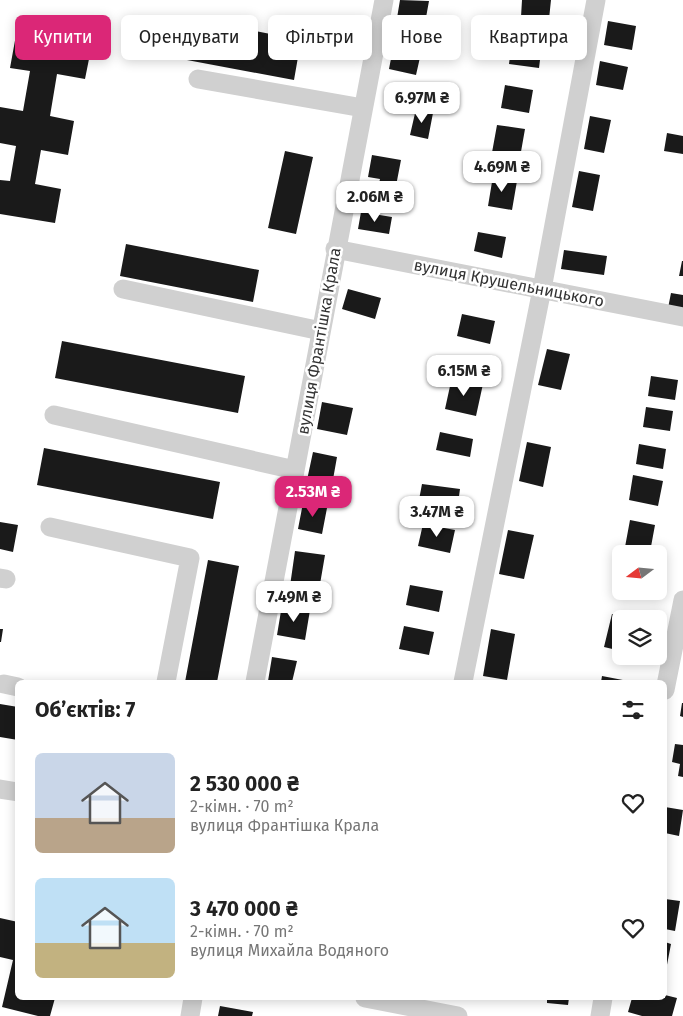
<!DOCTYPE html>
<html lang="uk">
<meta charset="utf-8">
<style>
:root{--surface:#fff;--page:#f2f2f2;--text:#222;--muted:#767676;--accent:#db2777}
body{margin:0;font-family:"Fira Sans",sans-serif;background:var(--page);color:var(--text);height:100vh;display:flex;flex-direction:column;font-size:19px;white-space:nowrap}
*{box-sizing:border-box;margin:0}
p{font-size:16px;color:var(--muted)}
.icon{flex:none;width:28px;height:28px;fill:none;stroke:currentColor;stroke-width:2;stroke-linecap:round;stroke-linejoin:round}
.map{position:relative;flex:1;overflow:hidden}
.sheet{position:absolute;left:15px;top:680px;width:652px;height:320px;display:flex;flex-direction:column;background:var(--surface);border-radius:8px;box-shadow:0 2px 12px #0003}
.sheet>*{flex:none}
.hud{position:absolute;left:15px;top:15px;width:654px;height:45px;display:flex;gap:10px}
.needle{width:32px;rotate:254deg}
.fabs{position:absolute;left:612px;top:545px;display:grid;gap:10px}
.fabs a{display:grid;place-items:center;width:55px;height:55px;border-radius:8px;background:var(--surface);box-shadow:0 2px 12px #0003;font-size:25px}
.price{position:absolute;translate:-50% -42px;padding:0 11px;border-radius:10px;background:#fff;color:#222;font-size:16px;line-height:32px;filter:drop-shadow(0 1px 2px #0008)}
.price::after{content:'';position:absolute;left:50%;top:30px;width:15px;height:11px;margin-left:-8px;background:inherit;clip-path:polygon(0 0,100% 0,50% 100%)}
.price.on{background:var(--accent);color:#fff}
ul{padding:0;list-style:none}
li{display:flex;align-items:center;gap:15px;height:125px;padding:0 20px}
li span{display:grid;place-items:center;flex:none;width:140px;height:100px;border-radius:8px;color:#555}
li>.icon{margin-inline-start:auto}
span .icon{width:60px;height:60px;fill:#fffc;stroke-width:1}
li b{font-size:21px}
h2{display:flex;justify-content:space-between;align-items:center;height:60px;padding:0 20px;font-size:21px}
.pill{padding:0 18px;border-radius:8px;background:var(--surface);box-shadow:0 2px 12px #0003;font-size:18px;line-height:45px}
.pill.on{background:var(--accent);color:#fff}
.map>svg:first-child{display:block}
.building{fill:#1a1a1a}
.lines{fill:none;stroke-linecap:round;stroke-linejoin:round}
.minor{stroke:#d0d0d0;stroke-width:19}
.labels{text-anchor:middle;dominant-baseline:central;stroke-width:5;stroke-linejoin:round;paint-order:stroke}
.street-label{font-size:16px;fill:#333;stroke:#fff}
</style>
<div class="map">
<svg width="683" height="1016" viewBox="0 0 683 1016">
<rect width="100%" height="100%" fill="#fff"/>
<!-- building -->
<path class="building" d="M400,0L429,1L425,23L397,18Z
M522,0H551L549,19L521,17Z
M178,16L301,40L294,80L171,57Z
M608,21L636,26L632,50L604,45Z
M16,35L91,49L85,79L57,74L50,116L74,121L68,155L41,150L35,184L61,189L55,223L0,214V180L10,181L16,146L0,143V107L23,111L30,71L10,68Z
M512,40L542,44L539,68L509,64Z
M393,48L421,53L416,75L389,69Z
M600,61L628,67L623,90L596,85Z
M505,85L533,90L529,113L501,108Z
M416,109L433,113L428,139L410,135Z
M590,116L611,120L604,153L584,149Z
M497,125L525,129L519,163L491,158Z
M667,133L683,136V154L664,151Z
M285,151L313,157L296,234L268,228Z
M372,155L401,160L395,191L378,188L380,179L368,177Z
M579,171L600,175L593,211L572,207Z
M493,176L517,181L512,210L488,206Z
M361,212L392,217L389,234L358,229Z
M478,232L506,237L502,258L474,251Z
M126,244L259,270L253,302L120,276Z
M564,250L607,256L604,275L561,269Z
M682,261H683V276H679Z
M348,289L381,298L375,319L342,309Z
M671,293L683,295V316L667,313Z
M462,314L495,321L490,344L457,336Z
M62,341L245,376L238,413L55,378Z
M547,349L570,354L561,390L538,385Z
M651,376L678,380L675,400L648,396Z
M452,377L483,384L476,416L445,409Z
M322,402L353,408L347,435L317,429Z
M646,407L673,411L670,431L643,427Z
M440,432L473,439L470,457L436,450Z
M527,442L551,447L543,487L519,481Z
M639,444L666,449L663,469L636,464Z
M44,448L220,482L213,519L37,485Z
M313,452L337,457L332,485L307,480Z
M633,475L663,481L658,506L629,500Z
M422,484L460,489L457,511L418,505Z
M303,503L327,508L322,534L298,529Z
M630,520L655,525L650,552L625,547Z
M0,522L18,525L13,552L0,549Z
M423,524L455,530L450,553L418,546Z
M508,530L534,535L524,579L499,574Z
M295,551L325,555L319,590L290,586Z
M208,560L239,566L217,682H185Z
M620,572L621,591H643L641,600L616,596Z
M410,585L443,591L439,612L406,605Z
M282,605L310,610L305,640L277,635Z
M612,614L628,618L621,619V651L604,647Z
M404,626L434,632L429,655L399,649Z
M0,629H3L1,642H0Z
M491,629L515,634L507,680L483,676Z
M272,657L297,661L292,682L268,681Z
M602,676L628,681V682H601Z
M682,703H683V717L680,716Z
M0,704L18,707V740L0,737Z
M675,744L683,745V777L678,776L680,764L672,762Z
M665,807L683,810L679,836L665,833Z
M665,899L680,901L675,931L665,929Z
M0,918L18,922V998H55L50,1016H38L2,1007L13,960L0,957Z
M665,942L671,944L666,970H665Z
M665,995L677,998L672,1016H642L628,1012L632,998H665Z
M547,998H569L568,1005L547,1003Z
M220,1006L253,1012L252,1016H218Z"/>
<g class="lines">
<!-- minor -->
<path class="minor" d="M198,79L363,108
M335,249L683,317
M123,289L321,331
M54,415L295,470
M50,527L190,558L166,682
M0,578L6,579
M255,682L384,0
M463,682L542,289L596,0
M4,684L18,687
M665,690L683,600
M0,789L18,792
M365,998L458,1016
M190,1016L193,998
M600,1016L603,998"/>
</g>
<g class="labels">
<!-- street labels -->
<g class="street-label">
<text transform="translate(509 283) rotate(11)">вулиця Крушельницького</text>
<text transform="translate(319 341) rotate(-80)">вулиця Франтішка Крала</text>
</g>
</g>
</svg>
<div class="fabs">
<a><svg class="needle" viewBox="-14 -14 28 28"><path d="M0-13l5 13h-10z" fill="#e53935"/><path d="M0 13l5-13h-10z" fill="#767676"/></svg></a>
<a><svg class="icon" aria-label="layers" viewBox="0 0 24 24"><path d="M12 4l9 5-9 5-9-5zM3 14l9 5 9-5"/></svg></a>
</div>
<b class="price" style="left:422px;top:124px">6.97M ₴</b>
<b class="price" style="left:502px;top:193px">4.69M ₴</b>
<b class="price" style="left:375px;top:223px">2.06M ₴</b>
<b class="price" style="left:464px;top:397px">6.15M ₴</b>
<b class="price on" style="left:313px;top:518px">2.53M ₴</b>
<b class="price" style="left:437px;top:538px">3.47M ₴</b>
<b class="price" style="left:294px;top:623px">7.49M ₴</b>
<div class="hud">
<a class="pill on">Купити</a>
<a class="pill">Орендувати</a>
<a class="pill">Фільтри</a>
<a class="pill">Нове</a>
<a class="pill">Квартира</a>
</div>
<section class="sheet">
<h2>Об’єктів: 7<svg class="icon" aria-label="filters" viewBox="0 0 24 24"><path d="M4 7h16M4 17h16"/><circle cx="9" cy="7" r="2"/><circle cx="15" cy="17" r="2"/></svg></h2>
<ul>
<li><span style="background:linear-gradient(#c9d6e8 65%,#b9a48a 0)"><svg class="icon" aria-label="home" viewBox="0 0 24 24"><path d="M3 11l9-7 9 7M6 9v11h12V9"/></svg></span><div><b>2 530 000 ₴</b><p>2-кімн. · 70 m²</p><p>вулиця Франтішка Крала</p></div><svg class="icon" aria-label="heart" viewBox="0 0 24 24"><path d="M12 20l-8-8c-3-5 5-10 8-4 3-6 11-1 8 4z"/></svg></li>
<li><span style="background:linear-gradient(#bfe0f5 65%,#c2b280 0)"><svg class="icon" aria-label="home" viewBox="0 0 24 24"><path d="M3 11l9-7 9 7M6 9v11h12V9"/></svg></span><div><b>3 470 000 ₴</b><p>2-кімн. · 70 m²</p><p>вулиця Михайла Водяного</p></div><svg class="icon" aria-label="heart" viewBox="0 0 24 24"><path d="M12 20l-8-8c-3-5 5-10 8-4 3-6 11-1 8 4z"/></svg></li>
</ul>
</section>
</div>
